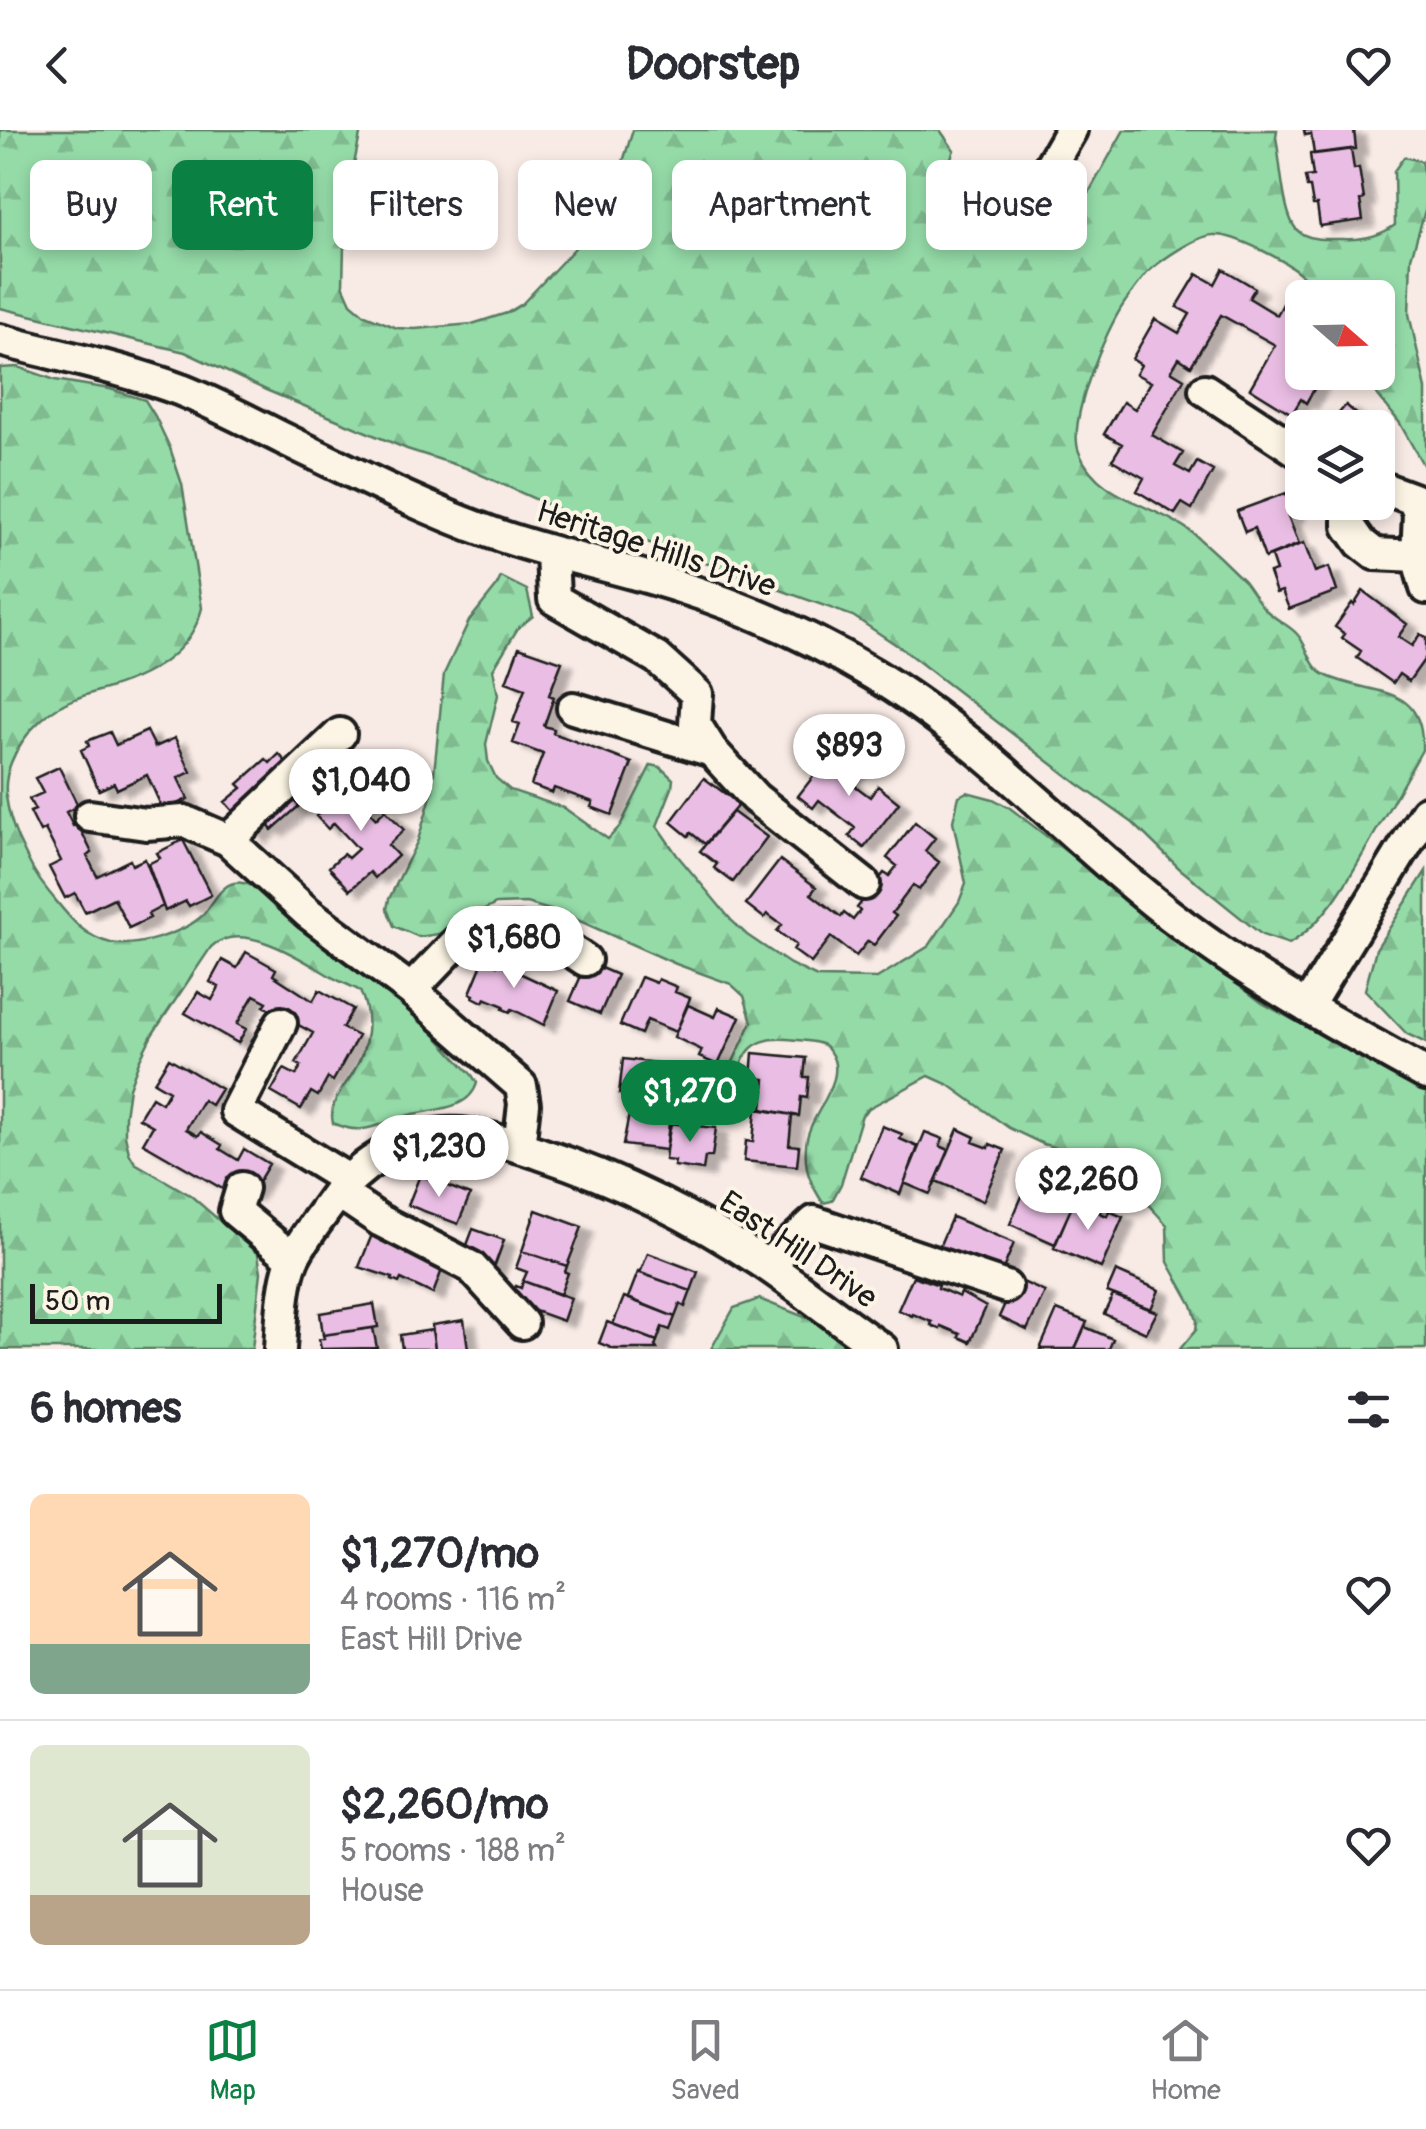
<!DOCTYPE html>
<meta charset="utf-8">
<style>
:root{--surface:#fff;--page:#f7f7f7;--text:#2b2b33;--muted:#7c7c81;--line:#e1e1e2;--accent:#0b8043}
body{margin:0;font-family:Pangolin,sans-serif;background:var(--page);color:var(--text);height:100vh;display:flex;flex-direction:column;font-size:38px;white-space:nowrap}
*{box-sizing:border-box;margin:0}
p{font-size:32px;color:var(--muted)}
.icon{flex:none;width:55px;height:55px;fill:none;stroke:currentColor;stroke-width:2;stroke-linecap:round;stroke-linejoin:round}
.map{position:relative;height:1219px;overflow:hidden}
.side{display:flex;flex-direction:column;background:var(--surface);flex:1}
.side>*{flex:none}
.guide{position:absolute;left:30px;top:30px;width:1368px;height:90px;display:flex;gap:20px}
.needle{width:65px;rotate:110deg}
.buttons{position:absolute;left:1285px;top:150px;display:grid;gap:20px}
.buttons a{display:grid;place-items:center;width:110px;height:110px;border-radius:15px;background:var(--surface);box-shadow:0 5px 15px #0003;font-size:50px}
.scale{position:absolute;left:30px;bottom:25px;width:192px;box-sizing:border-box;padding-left:10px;border:5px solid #1c1c1c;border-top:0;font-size:28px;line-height:35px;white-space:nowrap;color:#1c1c1c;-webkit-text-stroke:8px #fcf5e5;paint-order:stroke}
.price{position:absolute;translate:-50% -85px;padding:0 22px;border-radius:35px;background:#fff;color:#222;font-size:32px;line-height:65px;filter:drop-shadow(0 2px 5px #0008)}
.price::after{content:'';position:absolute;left:50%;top:60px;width:30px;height:22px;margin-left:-15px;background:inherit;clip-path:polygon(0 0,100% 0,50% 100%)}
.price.current{background:var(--accent);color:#fff}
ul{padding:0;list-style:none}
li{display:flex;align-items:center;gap:30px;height:250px;padding:0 30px}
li+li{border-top:2px solid var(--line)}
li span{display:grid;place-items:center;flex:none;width:280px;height:200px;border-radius:15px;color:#555}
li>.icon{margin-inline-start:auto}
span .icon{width:120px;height:120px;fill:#fffc;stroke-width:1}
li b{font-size:42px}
h2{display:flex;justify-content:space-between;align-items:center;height:120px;padding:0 30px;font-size:42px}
.tag{padding:0 35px;border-radius:15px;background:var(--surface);box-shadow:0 5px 15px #0003;font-size:35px;line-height:90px}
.tag.current{background:var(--accent);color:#fff}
header{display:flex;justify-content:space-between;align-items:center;height:130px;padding:0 30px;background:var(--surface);font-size:45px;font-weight:700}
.tabs{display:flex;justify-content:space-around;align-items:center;height:140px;border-top:2px solid var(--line);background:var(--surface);font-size:28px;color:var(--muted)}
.tabs a{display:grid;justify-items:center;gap:5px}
.tabs .current{color:var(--accent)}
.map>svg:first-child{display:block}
.forest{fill:url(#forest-firs);stroke:#587c62;stroke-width:2.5}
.building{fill:#eabee4;stroke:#1c1c1c;stroke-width:2.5;filter:url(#shadow)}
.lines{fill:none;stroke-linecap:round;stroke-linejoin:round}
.minor-casing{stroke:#1c1c1c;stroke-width:38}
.minor{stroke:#fcf5e5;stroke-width:30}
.labels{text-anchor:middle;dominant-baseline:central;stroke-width:8;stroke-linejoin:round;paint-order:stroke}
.street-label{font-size:32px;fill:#1c1c1c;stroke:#fcf5e5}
</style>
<header><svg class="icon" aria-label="back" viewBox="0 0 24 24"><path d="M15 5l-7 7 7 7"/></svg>Doorstep<svg class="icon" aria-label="heart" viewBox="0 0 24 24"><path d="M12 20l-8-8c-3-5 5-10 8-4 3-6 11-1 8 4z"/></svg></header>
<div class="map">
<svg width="1426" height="1219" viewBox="0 0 1426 1219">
<defs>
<pattern id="forest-firs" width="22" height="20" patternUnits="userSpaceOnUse" patternTransform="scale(2.5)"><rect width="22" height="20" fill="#95dba8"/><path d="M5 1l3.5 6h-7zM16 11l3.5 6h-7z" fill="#80bb90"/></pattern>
<filter id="shadow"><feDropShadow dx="11" dy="6" stdDeviation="2.5" flood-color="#0004"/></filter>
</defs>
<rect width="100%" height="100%" fill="#f8eae5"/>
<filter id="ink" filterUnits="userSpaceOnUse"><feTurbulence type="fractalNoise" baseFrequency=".01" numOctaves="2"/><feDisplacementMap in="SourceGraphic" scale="20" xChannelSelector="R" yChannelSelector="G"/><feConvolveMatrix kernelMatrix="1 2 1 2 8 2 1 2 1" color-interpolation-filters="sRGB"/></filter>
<g filter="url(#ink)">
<!-- forest -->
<path class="forest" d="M0,0H361L345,78L343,155L351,173L365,185L397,198L415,199L472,194L507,183L522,174L574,119L616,54L633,0H940L954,20L940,57L938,75L950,86L1010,107H1047L1061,99L1075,87L1124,0H1277L1276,7C1280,28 1283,86 1297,100C1308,111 1328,109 1342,109C1362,110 1379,107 1395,95L1394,41L1404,27L1421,31L1426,57V77L1411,128L1409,184L1426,259V340L1399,292L1377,264L1368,243L1378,242V168L1323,167C1316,160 1310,152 1302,145C1286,131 1234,103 1213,105C1196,106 1161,130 1148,142C1140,151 1132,163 1125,172C1106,199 1067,291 1079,322C1098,371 1157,374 1194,404C1211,419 1228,435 1244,451C1252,461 1258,473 1267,481C1276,490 1289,495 1297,504C1310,518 1308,537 1327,546C1371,566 1425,552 1422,620C1406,648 1391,675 1375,703C1352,743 1329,790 1289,814L1262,805L1179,738L1133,693L1078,654L901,518L853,486L566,383L466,338L407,319L266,260L185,222L0,178Z
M18,237L55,250L110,259L145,270L155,286L170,318L182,354L202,478C191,522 152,545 109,558C92,563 75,567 60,576C48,582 40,591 31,600C0,638 0,665 18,709C28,730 34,744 48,761C67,784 81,806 111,813C137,818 184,803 203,785C212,775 220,756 234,753C247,750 258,758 267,767C274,773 281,782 288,788C307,805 328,820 348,835C362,845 380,852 393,863C422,888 446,918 472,945L477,953C469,981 432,979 409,985C381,992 364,1008 333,993C328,973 343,959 353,943C368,918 373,888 360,861C350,855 340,852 330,846C301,829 242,789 211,817L152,905L139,931L129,958L125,986V1005L129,1023L135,1033L190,1065L258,1124L261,1142L252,1219H0V238Z
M501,447L527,460L533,486L518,498L493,539L498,565L486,614L488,631L496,648L510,660L564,678L608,709L620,696L651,635L660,637L673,649L672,658L657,696L677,725L732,791L747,805L790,834L817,847L877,848L929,816L959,772L966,754L953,691L959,666L967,662L993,669L1010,678L1262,873L1426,962V1219H1180L1196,1200L1197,1191L1192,1175L1168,1132L1167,1095L1134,1059L1079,1024L1043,1014L1009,998L949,955L929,946L869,978L862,985L841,1054L832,1071L823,1073C810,1053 804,1039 806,1015C808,984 850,950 830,922C826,916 826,915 818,913C809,910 797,910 787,909C738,905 744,940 725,973L718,967L720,959L752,892L744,866L731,854L676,834L564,784L526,773L496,774L438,804L419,807L394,796L387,779L389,769L418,710L432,663L444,544L469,491L496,457Z
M1426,741V913L1407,904L1365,860L1376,819Z
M759,1169L830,1197L849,1219H711L734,1178Z"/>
<!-- building -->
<path class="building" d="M1304,0H1354L1356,19L1314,24L1311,4L1305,5Z
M1351,19L1354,39L1359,38L1364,69L1360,70L1363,90L1320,96L1317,75H1313L1310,57H1307L1305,47L1313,46L1310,24Z
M1223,139L1255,158L1249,168L1277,185L1284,172L1302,183V242H1306L1303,247L1317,254L1306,273L1301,269L1292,284L1250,258L1275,215L1221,185L1191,236L1179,228L1171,241L1184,249L1152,305L1183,323L1175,336L1190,344L1197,332L1213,341L1192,379L1182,373L1175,384L1137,361L1144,348L1112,330L1122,314L1104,304L1123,272L1135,279L1151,252L1136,244L1141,235L1132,229L1155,189L1179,203L1190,184L1177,177L1197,144L1215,154Z
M1346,275L1369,295L1367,298H1326Z
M1286,363L1294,384L1288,386L1299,414L1265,428L1254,398L1245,402L1237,381Z
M1304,413L1315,442L1329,437L1337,461L1289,479L1282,461L1276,463L1269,443L1276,441L1271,426Z
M1363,461L1407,494L1398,507L1412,516L1420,504L1426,508V527L1409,551L1399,544L1393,553L1357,528L1361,521L1342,508L1345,504L1335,497L1352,473L1354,475Z
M519,517L562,532L549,565L554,567L544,596L554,599L553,603L632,633L612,685L591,677L593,672L554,658L552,663L531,655L543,624L513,613L520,594L513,592L525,559L506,552Z
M147,601L155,617L175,608L191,642L178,648L188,669L163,680L147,645L117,659L114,653L99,660L81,620L89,616L87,611L110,602L116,615Z
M834,620L856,637L846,649L870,667L878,656L899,673L864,718L849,706L855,698L819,670L813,678L798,666Z
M279,624L311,660L296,673L299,676L272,700L268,695L255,707L225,672L242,658L238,654L266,629L270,633Z
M59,637L78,676L66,682L73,696L78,694L92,723L87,726L97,746L130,730L132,735L145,729L163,776L148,784L150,788L129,798L114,768L85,782L75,763L65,768L49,737L61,731L45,699L40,702L30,682L35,680L29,669L43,663L35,648Z
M358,647L378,669L367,679L376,689L385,680L404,700L388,715L398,726L375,748L370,742L350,760L329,737L343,724L348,728L358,719L334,693L328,699L316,686Z
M704,648L739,674L705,714L691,703L688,706L671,692Z
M733,682L767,707L733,752L714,738L717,734L700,721Z
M915,692L935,708L925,721L939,732L919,760L913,755L892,783L896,786L874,815L868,811L856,826L831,807L811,833L793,820L796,815L777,801L782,795L767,784L764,788L746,774L780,730L816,757L811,764L841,787L844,783L853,790L860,781L857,778L884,743L889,746L897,736L887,728Z
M183,710L211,765L189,776L186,771L165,781L148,734L160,728L157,723Z
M246,822L276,839L273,845L313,871L319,860L353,879L342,898L358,906L333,951L328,948L318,966L311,962L301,979L271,962L284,939L296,945L301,936L296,933L313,903L264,876L267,872L254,865L237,894L246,899L238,913L185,883L198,862L212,870L219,857L210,852L222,830L237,838Z
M484,829L497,835L498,833L558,861L544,895L512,879L510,882L503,879L504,876L485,868L483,872L473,867L474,865L470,863Z
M587,832L617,845L600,884L570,871Z
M641,847L656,853L658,849L677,857L675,862L690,868L676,902L647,890L641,904L620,895Z
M688,875L715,887L719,878L740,887L718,935L699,927L702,920L674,907Z
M753,923L806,928L804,947H809L807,968L801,967L799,986L762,979L765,949L751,947Z
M169,928L221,959L211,975L203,970L186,999L198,1006L201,1002L222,1015L220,1019L238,1030L244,1019L269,1034L251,1064L228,1062L143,1013L153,996L139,988L152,967L162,973L169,961L154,952Z
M623,929L667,934L662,975L623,973L625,964H619Z
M631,974L674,977L666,1020L623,1015Z
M756,979L799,986H792L789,1015L799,1016L797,1036L744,1031L746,1011L753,1012Z
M669,993L716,998L712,1027H705L703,1040L674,1036L675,1031L665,1030Z
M882,996L902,1004L900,1009L918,1017L900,1064L861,1047Z
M958,999L975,1007L973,1012L989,1018L990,1014L1005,1020L983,1071L936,1051Z
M925,1002L943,1009L940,1016L949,1020L930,1064L904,1053Z
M1032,1043L1044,1048L1042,1053L1059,1060L1061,1055L1078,1063L1055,1114L1010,1094Z
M420,1045L470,1065L458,1094L408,1075Z
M1086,1070L1103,1078L1100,1083L1107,1086L1109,1081L1123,1087L1101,1138L1054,1118L1074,1071L1084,1075Z
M536,1080L582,1097L567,1136L522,1121Z
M952,1087L1014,1113L1001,1144L939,1117Z
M473,1099L504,1110L489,1151L458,1139Z
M373,1102L446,1129L433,1164L401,1149L399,1153L392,1150L393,1148L359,1137Z
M522,1121L567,1136L565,1142L568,1143L560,1165L523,1151L527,1142L516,1138Z
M648,1123L698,1142L691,1161L640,1143Z
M1116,1141L1159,1160L1151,1179L1107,1162Z
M638,1142L691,1161L685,1177L680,1174L675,1187L628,1168Z
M913,1146L939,1155L938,1158L959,1167L961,1163L986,1177L970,1212L959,1207L960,1204L941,1196L940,1199L931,1195L932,1192L913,1184L912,1186L898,1180Z
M1016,1149L1045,1162L1027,1200L999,1187Z
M523,1151L571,1168L563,1191L510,1172L516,1156L521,1158Z
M1113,1165L1157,1182L1146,1203L1104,1184Z
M624,1167L675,1187L670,1200L662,1197L657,1211L613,1194Z
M374,1174L378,1197L323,1205L320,1183Z
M1057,1180L1087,1192L1075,1219H1040Z
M464,1190L468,1219H435L432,1195Z
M607,1192L657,1211L655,1216L657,1219H614L599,1213Z
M1085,1197L1113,1209L1109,1219H1075Z
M373,1198L377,1218L321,1219L319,1209L324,1208L323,1205Z
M432,1200L435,1219H402L400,1205Z"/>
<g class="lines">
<!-- minor casing -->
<g class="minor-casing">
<path id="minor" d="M1005,77L1049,38L1071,0
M0,210C60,226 122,238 181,260C216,274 250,292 284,309C352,342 420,377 492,403C553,425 618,437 680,457C746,478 813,508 873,544C988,613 1076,715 1183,795C1259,852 1343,898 1426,944
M1205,260L1302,324
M1378,356L1413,369L1419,383L1417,426L1426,458
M1349,372V396L1361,413L1375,424L1417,426
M552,422L554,469L657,528L697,564L695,594L712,621L755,668L864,754
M573,578L712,621
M90,686L146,694L184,691L228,710L308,783L411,860L521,956L524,974L519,1017
M228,710L340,604
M411,860L459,810L490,801L518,800L549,806L585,830
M1307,877L1426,682
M281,893L236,981L348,1050
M242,1058L235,1081L293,1129
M338,1062L381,1091L471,1137L522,1193
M767,1135L814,1092L1006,1157
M280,1219C282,1192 282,1154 293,1129C301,1111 319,1089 331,1072C355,1037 401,1007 445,1004C477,1002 511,1014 541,1024C620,1050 696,1088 765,1134C805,1161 842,1192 882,1219"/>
</g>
<!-- minor -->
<use href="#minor" class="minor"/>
</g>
</g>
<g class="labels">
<!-- street labels -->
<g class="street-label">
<text transform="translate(656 419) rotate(18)">Heritage Hills Drive</text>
<text transform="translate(798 1120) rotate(34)">East Hill Drive</text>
</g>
</g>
</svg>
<div class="buttons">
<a><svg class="needle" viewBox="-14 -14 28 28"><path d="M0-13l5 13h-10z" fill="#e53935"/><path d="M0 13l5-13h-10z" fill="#7c7c81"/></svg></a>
<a><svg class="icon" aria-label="layers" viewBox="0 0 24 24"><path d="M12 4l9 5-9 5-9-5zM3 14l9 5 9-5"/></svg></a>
</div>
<div class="scale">50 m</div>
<b class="price" style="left:849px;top:669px">$893</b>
<b class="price" style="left:361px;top:704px">$1,040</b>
<b class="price" style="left:514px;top:861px">$1,680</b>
<b class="price current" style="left:690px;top:1015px">$1,270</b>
<b class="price" style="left:439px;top:1070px">$1,230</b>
<b class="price" style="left:1088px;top:1103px">$2,260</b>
<div class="guide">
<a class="tag">Buy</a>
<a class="tag current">Rent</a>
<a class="tag">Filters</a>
<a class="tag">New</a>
<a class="tag">Apartment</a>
<a class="tag">House</a>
</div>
</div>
<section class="side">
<h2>6 homes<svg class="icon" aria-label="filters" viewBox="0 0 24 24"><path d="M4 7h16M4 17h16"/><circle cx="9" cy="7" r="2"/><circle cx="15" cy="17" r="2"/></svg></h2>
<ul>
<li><span style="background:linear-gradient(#ffd9b3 75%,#7fa58c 0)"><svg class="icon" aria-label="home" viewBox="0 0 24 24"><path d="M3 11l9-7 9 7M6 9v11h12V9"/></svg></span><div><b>$1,270/mo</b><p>4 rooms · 116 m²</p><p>East Hill Drive</p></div><svg class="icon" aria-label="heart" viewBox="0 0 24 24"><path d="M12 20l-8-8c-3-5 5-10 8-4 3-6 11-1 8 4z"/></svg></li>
<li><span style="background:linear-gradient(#dfe7d0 75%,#b9a48a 0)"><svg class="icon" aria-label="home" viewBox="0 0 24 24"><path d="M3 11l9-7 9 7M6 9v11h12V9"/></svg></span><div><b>$2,260/mo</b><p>5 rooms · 188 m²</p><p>House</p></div><svg class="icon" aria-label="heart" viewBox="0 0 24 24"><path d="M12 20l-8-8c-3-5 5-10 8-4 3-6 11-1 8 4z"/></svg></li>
</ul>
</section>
<nav class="tabs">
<a class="current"><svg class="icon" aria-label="map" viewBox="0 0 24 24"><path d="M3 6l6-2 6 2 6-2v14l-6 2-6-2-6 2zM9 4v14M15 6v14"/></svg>Map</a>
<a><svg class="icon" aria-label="saved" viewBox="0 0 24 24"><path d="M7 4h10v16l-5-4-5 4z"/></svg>Saved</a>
<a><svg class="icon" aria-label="home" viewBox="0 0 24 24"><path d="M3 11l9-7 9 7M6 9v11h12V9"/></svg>Home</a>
</nav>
